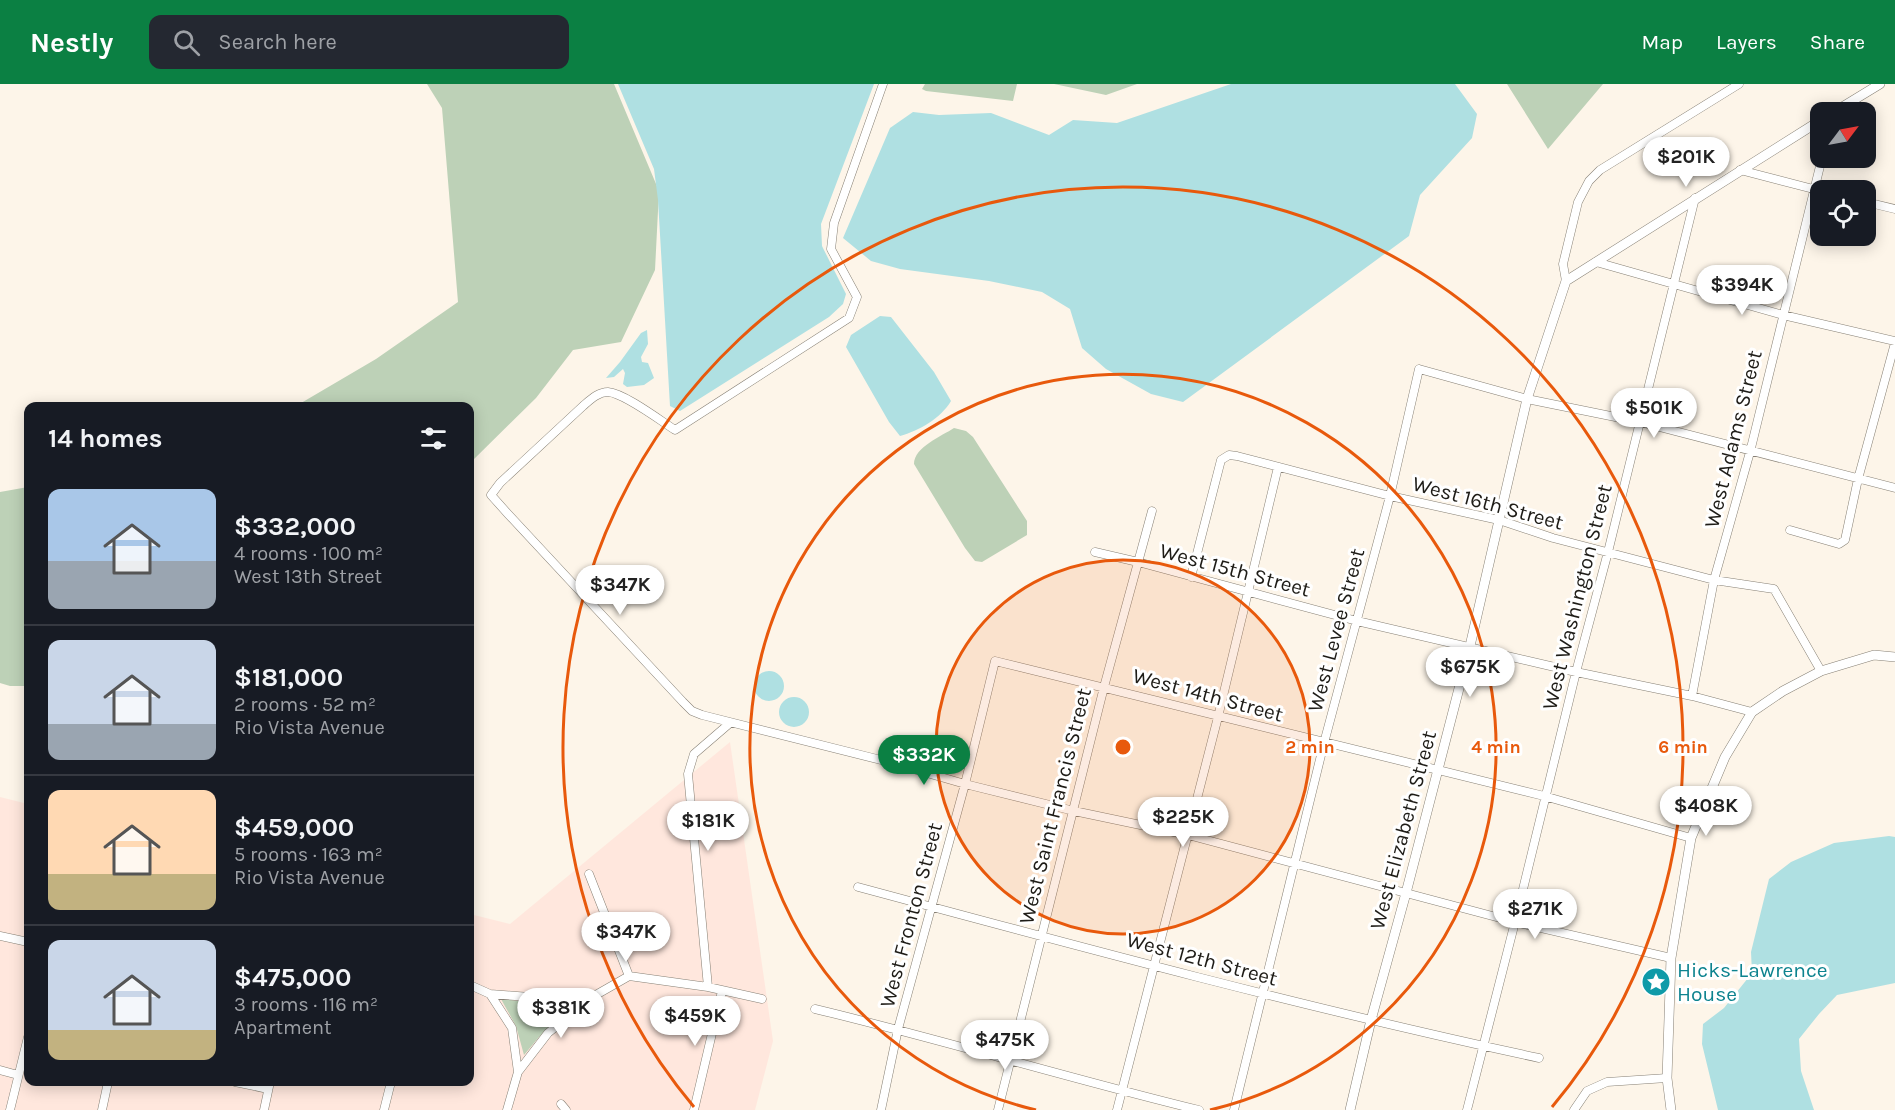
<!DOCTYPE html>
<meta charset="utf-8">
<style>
:root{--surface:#171b24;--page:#242831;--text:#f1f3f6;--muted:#9ea1a6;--line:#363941;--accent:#0b8043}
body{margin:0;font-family:Karla,sans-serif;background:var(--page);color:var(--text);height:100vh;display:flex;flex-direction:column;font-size:22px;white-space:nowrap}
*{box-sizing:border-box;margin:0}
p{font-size:20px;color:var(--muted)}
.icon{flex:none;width:33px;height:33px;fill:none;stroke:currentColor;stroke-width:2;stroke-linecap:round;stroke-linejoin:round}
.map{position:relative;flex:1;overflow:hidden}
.sheet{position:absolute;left:24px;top:318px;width:450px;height:684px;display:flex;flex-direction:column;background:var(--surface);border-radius:12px;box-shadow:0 3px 15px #0003}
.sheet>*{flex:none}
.needle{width:39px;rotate:58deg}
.buttons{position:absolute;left:1810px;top:18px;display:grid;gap:12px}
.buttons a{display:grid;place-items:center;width:66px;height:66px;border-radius:12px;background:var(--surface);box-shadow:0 3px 15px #0003;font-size:30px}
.price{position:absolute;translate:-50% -51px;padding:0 14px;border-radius:21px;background:#fff;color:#222;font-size:20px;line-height:39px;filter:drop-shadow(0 2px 3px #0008)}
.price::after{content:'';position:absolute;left:50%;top:36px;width:18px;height:14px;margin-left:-9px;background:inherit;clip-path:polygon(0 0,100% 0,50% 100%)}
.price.current{background:var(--accent);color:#fff}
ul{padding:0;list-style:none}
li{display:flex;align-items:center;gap:18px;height:150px;padding:0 24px}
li+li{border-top:2px solid var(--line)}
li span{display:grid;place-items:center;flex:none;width:168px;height:120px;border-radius:12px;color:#555}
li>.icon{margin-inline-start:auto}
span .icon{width:72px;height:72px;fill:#fffc;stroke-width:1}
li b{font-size:26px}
h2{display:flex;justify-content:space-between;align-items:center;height:72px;padding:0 24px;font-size:26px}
header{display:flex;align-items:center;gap:36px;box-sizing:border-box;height:84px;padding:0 30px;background:var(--accent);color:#fff}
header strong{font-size:28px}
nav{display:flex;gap:33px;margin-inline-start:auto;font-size:21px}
.search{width:420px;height:54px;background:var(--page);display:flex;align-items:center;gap:15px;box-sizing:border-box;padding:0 21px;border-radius:12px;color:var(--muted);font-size:22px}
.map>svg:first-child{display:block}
.medical{fill:#ffe7dd}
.green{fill:#bdd1b7}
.water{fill:#afe0e2}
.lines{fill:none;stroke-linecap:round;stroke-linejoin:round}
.minor-casing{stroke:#878075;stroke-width:9}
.tertiary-casing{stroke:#878075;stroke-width:10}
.minor{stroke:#fff;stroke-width:8}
.tertiary{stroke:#fff;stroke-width:9}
.ring{fill:none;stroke:#e8590c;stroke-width:3}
.labels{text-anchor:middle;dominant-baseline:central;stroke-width:6;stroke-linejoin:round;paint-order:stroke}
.street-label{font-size:21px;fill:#1e1c17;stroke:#fff}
.culture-label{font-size:21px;fill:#0d838f;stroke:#fff;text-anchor:start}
.centre{fill:#e8590c;stroke:#fff;stroke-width:3}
.ring-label{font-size:18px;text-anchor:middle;font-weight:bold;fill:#e8590c;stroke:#fff;stroke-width:6;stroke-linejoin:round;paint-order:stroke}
</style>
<header>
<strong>Nestly</strong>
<div class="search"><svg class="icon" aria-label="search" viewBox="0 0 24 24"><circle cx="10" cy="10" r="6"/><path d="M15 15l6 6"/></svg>Search here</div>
<nav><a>Map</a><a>Layers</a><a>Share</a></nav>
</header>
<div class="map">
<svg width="1895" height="1026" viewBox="0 0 1895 1026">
<rect width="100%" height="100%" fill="#fdf5e9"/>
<!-- medical -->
<path class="medical" d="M730,658L773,957L755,1026H0V713L28,720V998H470V830L510,840Z"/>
<!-- green -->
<path class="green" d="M427,0H614L659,107L655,186L621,258L573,266L536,314L470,379V322H296L376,275L458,218L442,24Z
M925,0H1017L1013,17L926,7L922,5Z
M1054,0H1137L1106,11Z
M1507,0H1603L1548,65Z
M954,344L966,347L973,353L1027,437V451L982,478L975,477L965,464L914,380C914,363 942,352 954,344Z
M28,403V602H10L0,599V408Z
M501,915C525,917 548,921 572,918L574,921L539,953L524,971L516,942Z"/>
<!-- water -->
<path class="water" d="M618,0H874L821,140L822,162L846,210L843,220L829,233L680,327L670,322L658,116L654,85Z
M1231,0H1455L1477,30L1472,54L1420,111L1409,152L1183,318L1151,310L1106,285L1082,264L1070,225L1042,208L989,197L900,185L871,177L843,154L890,44L913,28L939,31L991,29L1049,51L1073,36L1117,39Z
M880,232L891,233L934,288L951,317C941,334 919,347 900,352L889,338L846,263L851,251Z
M647,246L648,260L641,273L642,278L648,279L654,294L644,301L627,303L623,300L625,289L623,285L614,293L606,294L620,278L641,249Z
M754 602a15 15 0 1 1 30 0a15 15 0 1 1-30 0Z
M779 628a15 15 0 1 1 30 0a15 15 0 1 1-30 0Z
M1889,752L1895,753V899L1837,911L1819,930L1799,955L1801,987L1814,1026H1718L1702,960L1703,940L1724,924L1752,889L1751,868L1769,795L1791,778L1834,759Z"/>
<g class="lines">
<!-- minor casing -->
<g class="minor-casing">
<path id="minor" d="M883,0L834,139L831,165L857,213L849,234L675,346C661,337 624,309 608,308C598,308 590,316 583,322L500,399L491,411L508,430L683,618L692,627L702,631L889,678L965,700L1074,727L1188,751L1515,838L1671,874
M1740,86L1821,107
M1866,118L1895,125
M1596,178L1783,231L1895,257
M1566,197L1563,180L1578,118L1589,97L1600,86L1739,0
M1790,446L1839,460L1845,456L1858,395L1895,259
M1095,468L1138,478L1357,537L1576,588L1692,612L1752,628
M1191,493L1221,376L1229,371L1237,372L1390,412L1499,436L1553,454L1714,496L1774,505L1821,587
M1692,612L1714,496L1750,368L1822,74
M589,790L629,892
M858,803C1084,864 1310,925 1539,974
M0,852L28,858
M470,901L490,910L512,944L518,988L507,1026
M708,903L688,690L694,670L730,639
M490,910L542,914L594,912L629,892L708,903L762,915
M815,925C944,956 1071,995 1199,1026
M0,986L18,991
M518,988L548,949L594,912
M235,998L268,1005
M561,1020L566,1026
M10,1026L28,953
M102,1026L108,998
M264,1026L270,998
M384,1026L391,998
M694,1026L722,907
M881,1026L898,945L965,700L995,577L1544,712L1691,754
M998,1026L1104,603L1152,427
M1117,1026L1218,633L1278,383
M1234,1026L1324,659L1390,412L1419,285L1527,315L1640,338L1895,404
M1467,1026L1515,838L1576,588L1608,468L1695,114
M1574,1026L1587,1007L1607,998L1667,994"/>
</g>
<!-- tertiary casing -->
<g class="tertiary-casing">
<path id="tertiary" d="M1834,28L1880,0
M1350,1026L1371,936L1406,809L1470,562L1527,315L1566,197L1821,36
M1671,1026L1667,994L1671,874L1691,754L1725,673L1752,628L1783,607L1821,587L1874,571L1895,573"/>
</g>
<!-- minor -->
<use href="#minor" class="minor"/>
<!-- tertiary -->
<use href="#tertiary" class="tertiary"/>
</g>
<!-- distance rings -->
<circle cx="1123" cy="663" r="187" fill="#e8590c" fill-opacity=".12"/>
<g class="ring">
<circle cx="1123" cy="663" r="187"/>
<path d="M1036 1026A373 373 0 1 1 1210 1026"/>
<path d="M694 1023A560 560 0 1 1 1552 1023"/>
</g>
<!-- icons -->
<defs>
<g id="sight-disc" transform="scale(1.5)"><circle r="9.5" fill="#0f9aa8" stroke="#fff"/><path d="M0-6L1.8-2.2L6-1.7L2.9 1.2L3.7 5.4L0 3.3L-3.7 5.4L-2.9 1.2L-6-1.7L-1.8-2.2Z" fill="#fff"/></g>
</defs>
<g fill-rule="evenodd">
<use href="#sight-disc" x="1656" y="898"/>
</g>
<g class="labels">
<!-- street labels -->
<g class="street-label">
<text transform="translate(1733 355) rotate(-76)">West Adams Street</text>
<text transform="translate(1488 419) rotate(15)">West 16th Street</text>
<text transform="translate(1235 486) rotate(15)">West 15th Street</text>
<text transform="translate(1577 513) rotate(-76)">West Washington Street</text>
<text transform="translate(1336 546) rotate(-75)">West Levee Street</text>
<text transform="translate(1208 611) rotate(15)">West 14th Street</text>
<text transform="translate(1055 722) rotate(-76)">West Saint Francis Street</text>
<text transform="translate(1403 746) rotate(-75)">West Elizabeth Street</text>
<text transform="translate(911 831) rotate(-75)">West Fronton Street</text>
<text transform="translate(1202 875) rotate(15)">West 12th Street</text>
</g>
<!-- culture labels -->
<g class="culture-label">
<text x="1677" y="886">Hicks-Lawrence<tspan x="1677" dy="24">House</tspan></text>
</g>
</g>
<circle cx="1123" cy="663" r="9" class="centre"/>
<g class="ring-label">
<text x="1310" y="669">2 min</text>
<text x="1496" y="669">4 min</text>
<text x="1683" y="669">6 min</text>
</g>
</svg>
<div class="buttons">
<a><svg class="needle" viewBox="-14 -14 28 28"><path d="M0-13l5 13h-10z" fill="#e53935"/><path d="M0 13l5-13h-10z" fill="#9ea1a6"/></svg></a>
<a><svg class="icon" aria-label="locate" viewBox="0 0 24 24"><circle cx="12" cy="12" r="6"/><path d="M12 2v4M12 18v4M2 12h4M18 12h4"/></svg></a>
</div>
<b class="price" style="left:1686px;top:104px">$201K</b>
<b class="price" style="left:1742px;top:232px">$394K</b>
<b class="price" style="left:1654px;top:355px">$501K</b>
<b class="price" style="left:620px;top:532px">$347K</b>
<b class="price" style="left:1470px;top:614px">$675K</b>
<b class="price current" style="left:924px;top:702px">$332K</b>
<b class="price" style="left:1706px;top:753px">$408K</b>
<b class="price" style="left:1183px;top:764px">$225K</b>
<b class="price" style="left:708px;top:768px">$181K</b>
<b class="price" style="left:1535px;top:856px">$271K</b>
<b class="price" style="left:626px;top:879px">$347K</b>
<b class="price" style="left:561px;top:955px">$381K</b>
<b class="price" style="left:695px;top:963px">$459K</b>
<b class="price" style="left:1005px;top:987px">$475K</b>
<section class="sheet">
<h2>14 homes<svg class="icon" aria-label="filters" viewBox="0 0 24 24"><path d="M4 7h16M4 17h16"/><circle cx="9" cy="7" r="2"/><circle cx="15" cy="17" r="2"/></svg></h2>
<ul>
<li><span style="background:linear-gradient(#a9c7e8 60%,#9aa5b1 0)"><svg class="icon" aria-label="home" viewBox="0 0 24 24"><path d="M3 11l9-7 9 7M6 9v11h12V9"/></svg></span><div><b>$332,000</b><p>4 rooms · 100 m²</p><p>West 13th Street</p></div></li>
<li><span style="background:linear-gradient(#c9d6e8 70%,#9aa5b1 0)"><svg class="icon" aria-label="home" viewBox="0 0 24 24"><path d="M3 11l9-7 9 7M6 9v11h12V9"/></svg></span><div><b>$181,000</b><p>2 rooms · 52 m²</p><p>Rio Vista Avenue</p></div></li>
<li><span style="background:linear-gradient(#ffd9b3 70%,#c2b280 0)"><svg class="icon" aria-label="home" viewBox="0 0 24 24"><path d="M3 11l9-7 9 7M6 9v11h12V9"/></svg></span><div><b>$459,000</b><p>5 rooms · 163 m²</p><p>Rio Vista Avenue</p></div></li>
<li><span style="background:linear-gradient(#c9d6e8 75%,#c2b280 0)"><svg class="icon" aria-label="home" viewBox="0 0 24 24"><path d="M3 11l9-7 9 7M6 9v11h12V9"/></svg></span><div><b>$475,000</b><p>3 rooms · 116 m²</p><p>Apartment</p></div></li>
</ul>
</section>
</div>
